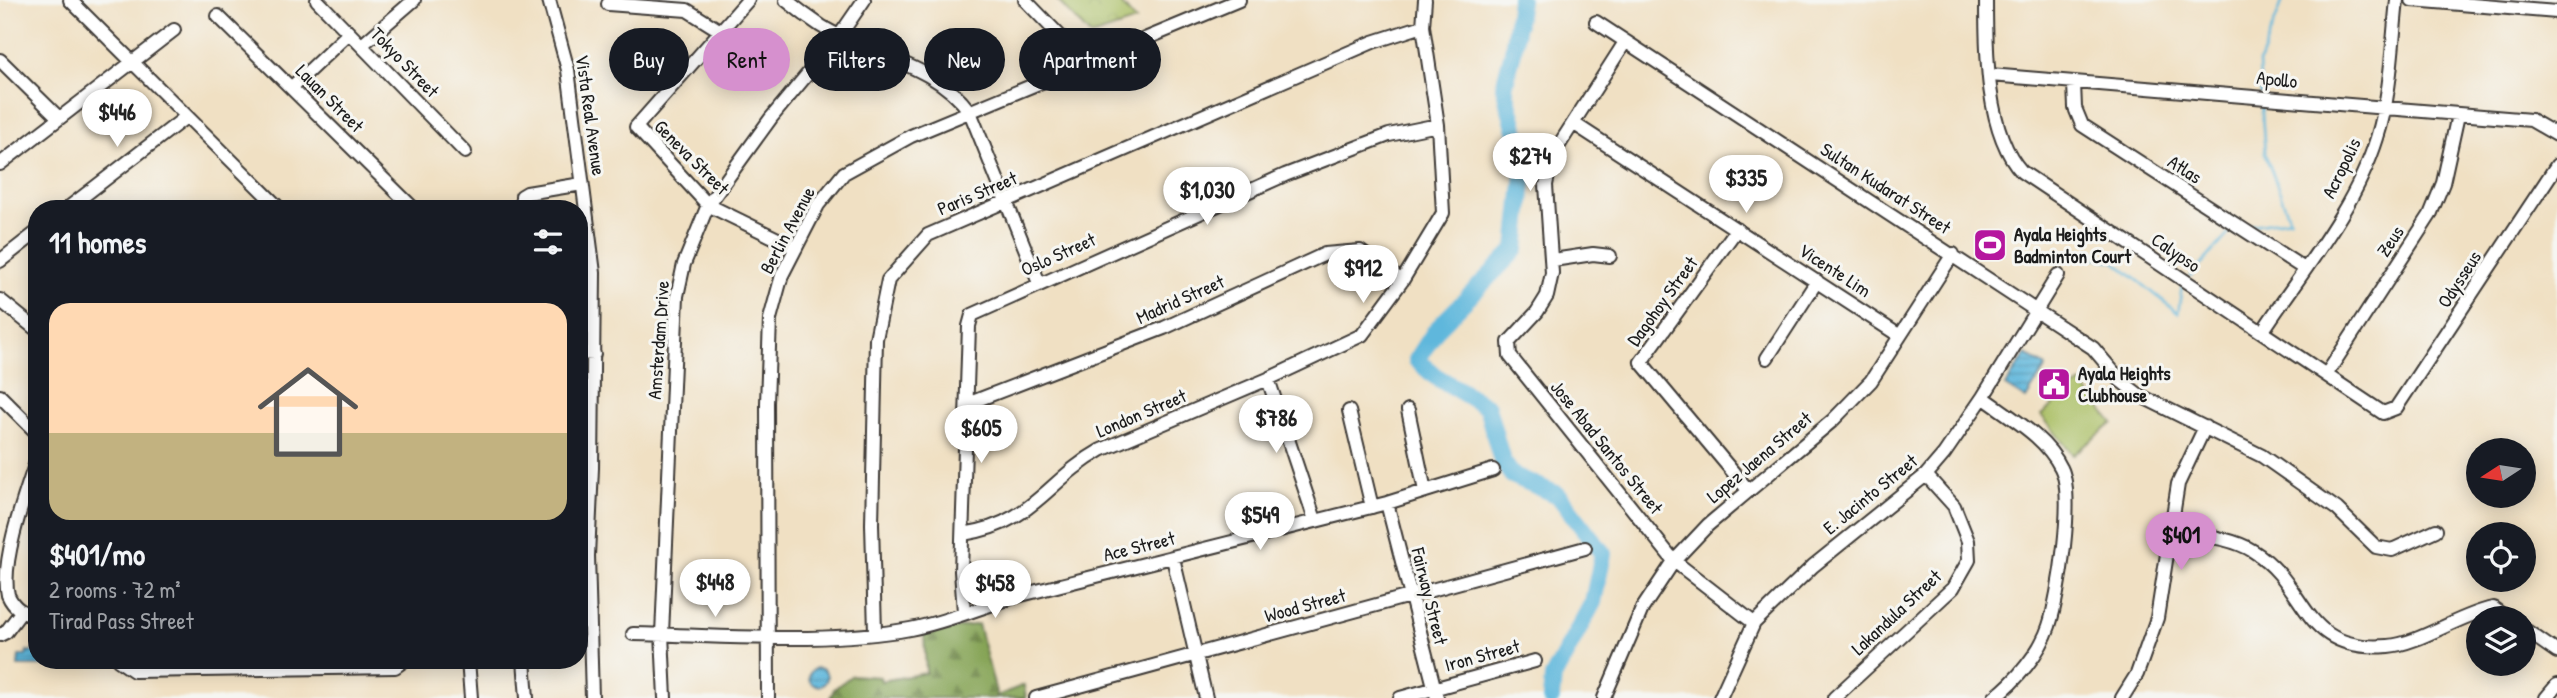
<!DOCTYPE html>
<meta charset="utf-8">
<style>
:root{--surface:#171b24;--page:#20242c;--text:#f1f3f6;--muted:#9ea1a6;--accent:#d690ce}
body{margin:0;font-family:"Patrick Hand",sans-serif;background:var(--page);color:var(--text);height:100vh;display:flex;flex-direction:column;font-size:26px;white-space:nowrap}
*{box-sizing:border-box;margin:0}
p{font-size:23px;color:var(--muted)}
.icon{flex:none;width:38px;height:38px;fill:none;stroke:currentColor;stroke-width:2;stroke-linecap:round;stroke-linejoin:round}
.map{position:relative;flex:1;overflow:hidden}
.sheet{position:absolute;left:28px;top:200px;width:560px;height:469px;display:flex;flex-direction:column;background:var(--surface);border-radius:28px;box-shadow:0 4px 18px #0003}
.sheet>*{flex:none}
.guide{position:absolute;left:609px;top:28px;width:665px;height:63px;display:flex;gap:14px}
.needle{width:46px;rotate:258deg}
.tools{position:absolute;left:2466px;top:438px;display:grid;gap:14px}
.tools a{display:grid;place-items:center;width:70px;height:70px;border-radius:50%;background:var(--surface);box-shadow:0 4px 18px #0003;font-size:35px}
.price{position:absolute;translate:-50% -60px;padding:0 16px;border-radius:24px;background:#fff;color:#222;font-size:23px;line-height:46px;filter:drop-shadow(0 2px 4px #0008)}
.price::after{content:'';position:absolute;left:50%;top:42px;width:21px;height:16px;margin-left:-10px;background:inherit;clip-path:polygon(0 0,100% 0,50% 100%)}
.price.active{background:var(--accent);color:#111}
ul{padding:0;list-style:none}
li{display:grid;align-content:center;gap:14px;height:371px;padding:0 21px}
li span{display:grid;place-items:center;height:217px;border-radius:21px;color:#555}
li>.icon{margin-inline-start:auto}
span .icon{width:126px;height:126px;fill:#fffc;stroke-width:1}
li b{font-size:30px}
h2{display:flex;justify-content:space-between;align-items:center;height:84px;padding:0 21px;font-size:30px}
.chip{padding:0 24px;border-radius:32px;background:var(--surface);box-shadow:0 4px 18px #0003;font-size:24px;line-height:63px}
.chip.active{background:var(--accent);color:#111}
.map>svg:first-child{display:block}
.forest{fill:url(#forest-firs);stroke:#51603a;stroke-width:2}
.park{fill:url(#park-crowns);stroke:#626c3e;stroke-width:2}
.garden{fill:#a8bd61;stroke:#626c3e;stroke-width:2}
.water{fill:url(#water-rules);stroke:#3e6a7c;stroke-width:2}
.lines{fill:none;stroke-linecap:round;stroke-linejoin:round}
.stream{stroke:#5fb7dc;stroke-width:2.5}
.river{stroke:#5fb7dc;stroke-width:18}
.minor-casing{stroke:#3c3935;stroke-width:16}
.minor{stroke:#fff;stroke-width:12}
.labels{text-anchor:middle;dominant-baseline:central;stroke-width:6;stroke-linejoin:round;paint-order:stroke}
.street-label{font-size:19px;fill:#1c1c1c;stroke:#f6f6f2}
.poi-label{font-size:19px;font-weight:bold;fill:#1c1c1c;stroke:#f6f6f2;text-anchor:start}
</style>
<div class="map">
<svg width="2557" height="698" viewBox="0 0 2557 698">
<defs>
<pattern id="forest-firs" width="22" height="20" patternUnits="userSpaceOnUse" patternTransform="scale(1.75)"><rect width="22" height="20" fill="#86a457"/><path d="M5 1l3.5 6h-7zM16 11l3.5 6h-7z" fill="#6d8547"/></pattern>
<pattern id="park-crowns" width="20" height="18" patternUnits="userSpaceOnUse" patternTransform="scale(1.75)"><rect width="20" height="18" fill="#a8bd61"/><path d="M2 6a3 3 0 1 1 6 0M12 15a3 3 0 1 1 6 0" fill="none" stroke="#90a254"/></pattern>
<pattern id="water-rules" width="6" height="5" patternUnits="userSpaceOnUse" patternTransform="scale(1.75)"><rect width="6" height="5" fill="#5fb7dc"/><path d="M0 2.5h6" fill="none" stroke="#4e94b2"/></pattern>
</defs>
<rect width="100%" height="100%" fill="#f6f6f2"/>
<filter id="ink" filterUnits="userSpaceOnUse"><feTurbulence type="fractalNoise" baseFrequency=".0143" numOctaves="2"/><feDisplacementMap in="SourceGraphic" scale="14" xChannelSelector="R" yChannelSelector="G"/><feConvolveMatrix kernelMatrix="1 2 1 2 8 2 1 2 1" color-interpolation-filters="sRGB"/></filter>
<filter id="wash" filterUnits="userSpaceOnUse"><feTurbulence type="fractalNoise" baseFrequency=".00686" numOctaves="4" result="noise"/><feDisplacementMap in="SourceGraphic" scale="28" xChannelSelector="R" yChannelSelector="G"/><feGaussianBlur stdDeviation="1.57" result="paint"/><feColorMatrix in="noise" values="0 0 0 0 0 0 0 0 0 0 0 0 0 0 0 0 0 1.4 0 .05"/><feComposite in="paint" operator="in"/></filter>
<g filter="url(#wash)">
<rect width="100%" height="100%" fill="#f0e0c3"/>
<!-- forest -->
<path class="forest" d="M978,624L997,696L1024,685L1026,698H830L834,689L852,675L880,677L881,681L926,673L924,634Z"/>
<!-- park -->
<path class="park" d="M1057,0H1118L1136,21L1091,36Z"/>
<!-- garden -->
<path class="garden" d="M2081,383L2113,423L2073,455L2041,415Z"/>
<!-- water -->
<path class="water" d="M2026,354L2046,367L2026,399L2005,386Z
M35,645L37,660H45V666H18L19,656H26L27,651L33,652Z
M809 677a9 9 0 1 1 18 0a9 9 0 1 1-18 0Z"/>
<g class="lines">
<!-- stream -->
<path class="stream" d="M2261,94L2259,63L2283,0
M2246,226L2290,219L2265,154L2261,101
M2070,254L2114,261L2178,313L2182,286
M2191,276L2233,229"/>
<!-- river -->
<path class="river" d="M1520,0L1513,51L1504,87L1525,164L1516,249L1436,330L1417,360L1435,376L1487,407L1502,461L1512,475L1558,495L1603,554L1593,602L1553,677L1551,698"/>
</g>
</g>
<g filter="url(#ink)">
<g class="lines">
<!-- minor casing -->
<g class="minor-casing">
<path id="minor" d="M70,0L279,208
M317,0L465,152
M549,0L568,70L594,273L592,468L588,556L592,698
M748,0L636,127L708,205L796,248
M786,0C797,9 809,18 821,26C870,57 934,62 970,112L1039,283
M1025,0L1087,64
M1986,0C1986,52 1986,133 2022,172L2383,413L2396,408L2557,165
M2412,0L2557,12
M608,4L687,10L719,30
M218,16L413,208
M1596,22L2093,348L2121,381L2139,395L2262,456L2337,509L2376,547L2392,550L2436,530
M1625,42L1552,156L1546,185L1552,273L1547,296L1537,312L1509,342L1510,356L1674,561L1754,623
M362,45L414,0
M0,60L58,117
M1990,75L2531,120L2557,135
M2074,83L2075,108L2082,125L2303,268
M292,87L349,33
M1573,123L1900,336
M0,164L174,30
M68,208L186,117
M522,208V196L527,193L582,184
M1737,229L1641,362L1748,490
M1553,260L1593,254L1610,256
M0,261L37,232
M0,300L37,330
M2262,332C2302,271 2355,209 2377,138C2391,94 2392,46 2397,0
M579,353L594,354
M1767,358L1817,281
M2326,375L2430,215L2443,183L2458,115
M1268,379L1315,520
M0,396L37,433
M1983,397C2011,418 2046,437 2061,468C2075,495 2059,596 2049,626C2040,653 2016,681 1994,698
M967,404L1164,328L1325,254L1360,251L1402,281
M1408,410L1425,491
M1349,411L1372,507
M37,459C26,492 0,562 8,595C14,609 24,613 37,618
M1387,503L1437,698
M2171,530C2197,535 2231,537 2253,551C2311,587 2299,653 2388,646C2419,644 2459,615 2493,608L2507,618
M963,534C1033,524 1046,481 1101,450L1268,379L1362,335L1402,281L1443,213L1438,125L1423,26L1425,0
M1173,558L1206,698
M964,612L961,571L969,326L972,315L1285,175L1389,135L1438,125
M2524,629L2557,652
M875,632L872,524L876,339L888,280L928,235L1373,42L1423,26
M633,634C721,635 824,645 910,629C947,622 981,607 1017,596L1387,503L1493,470
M0,635L6,632L21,612
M118,660L134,671L395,667L405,660
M468,660L471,698
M524,660L527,698
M665,698L662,634L677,296L684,264L708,205L771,118L840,35L864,0
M768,698L767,403L770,319L782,275L818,205L844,173L911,136L1239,0
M1036,698L1585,548
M1400,698L1535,661
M1604,698L1642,609L1674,561L1708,525L1832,421L1871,381L1953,254
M1720,698L1754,623L1813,566L1926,475L1944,454L1983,397L2058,275
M1834,698L1953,588L1969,560L1968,541L1954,506L1926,475
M2122,698L2137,674L2157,618L2178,484L2205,427
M2546,698L2557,685"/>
</g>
<!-- minor -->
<use href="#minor" class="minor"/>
</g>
</g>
<!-- icons -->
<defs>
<g id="stadium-square" transform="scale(1.75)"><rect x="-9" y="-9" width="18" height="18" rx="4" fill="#b5179e" stroke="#f6f6f2"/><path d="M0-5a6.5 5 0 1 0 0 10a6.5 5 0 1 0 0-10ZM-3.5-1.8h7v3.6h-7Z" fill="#fff"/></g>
<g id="civic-square" transform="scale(1.75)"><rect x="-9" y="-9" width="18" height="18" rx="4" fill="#b5179e" stroke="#f6f6f2"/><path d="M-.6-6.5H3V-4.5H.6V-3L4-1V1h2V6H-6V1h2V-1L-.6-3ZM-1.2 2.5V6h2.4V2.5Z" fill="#fff"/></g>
</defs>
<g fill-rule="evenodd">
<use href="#stadium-square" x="1990" y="245"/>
<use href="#civic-square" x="2054" y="384"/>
</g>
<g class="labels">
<!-- street labels -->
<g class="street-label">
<text transform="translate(405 62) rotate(46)">Tokyo Street</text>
<text transform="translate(2277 79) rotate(6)">Apollo</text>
<text transform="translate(330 98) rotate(45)">Lauan Street</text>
<text transform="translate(591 115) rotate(82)">Vista Real Avenue</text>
<text transform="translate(692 157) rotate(45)">Geneva Street</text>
<text transform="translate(2341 168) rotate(-64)">Acropolis</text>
<text transform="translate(2185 169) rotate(33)">Atlas</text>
<text transform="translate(1886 188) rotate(33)">Sultan Kudarat Street</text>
<text transform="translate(977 193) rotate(-23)">Paris Street</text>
<text transform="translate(787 230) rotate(-62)">Berlin Avenue</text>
<text transform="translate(2390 241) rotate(-57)">Zeus</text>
<text transform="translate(2176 252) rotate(34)">Calypso</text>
<text transform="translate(1058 254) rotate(-24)">Oslo Street</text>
<text transform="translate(1835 270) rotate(33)">Vicente Lim</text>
<text transform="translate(2459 279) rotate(-57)">Odysseus</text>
<text transform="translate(1180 299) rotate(-24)">Madrid Street</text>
<text transform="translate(1662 301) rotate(-54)">Dagohoy Street</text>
<text transform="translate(658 340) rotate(-86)">Amsterdam Drive</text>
<text transform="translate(1141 413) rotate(-23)">London Street</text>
<text transform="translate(1607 447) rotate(51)">Jose Abad Santos Street</text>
<text transform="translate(1759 457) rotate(-40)">Lopez Jaena Street</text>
<text transform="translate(1870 494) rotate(-39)">E. Jacinto Street</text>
<text transform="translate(1139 546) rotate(-14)">Ace Street</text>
<text transform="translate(1430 596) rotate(76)">Fairway Street</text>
<text transform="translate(1305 605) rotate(-15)">Wood Street</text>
<text transform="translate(1896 612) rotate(-43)">Lakandula Street</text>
<text transform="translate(1482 655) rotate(-15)">Iron Street</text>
</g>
<!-- poi labels -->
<g class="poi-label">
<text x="2014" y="234">Ayala Heights<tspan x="2014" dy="22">Badminton Court</tspan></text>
<text x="2078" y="373">Ayala Heights<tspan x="2078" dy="22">Clubhouse</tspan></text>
</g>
</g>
</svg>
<div class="tools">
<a><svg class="needle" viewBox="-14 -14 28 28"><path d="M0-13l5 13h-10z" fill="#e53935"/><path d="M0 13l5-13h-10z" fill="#9ea1a6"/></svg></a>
<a><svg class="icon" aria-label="locate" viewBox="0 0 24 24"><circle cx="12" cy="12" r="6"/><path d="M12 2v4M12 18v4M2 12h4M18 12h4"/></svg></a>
<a><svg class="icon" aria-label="layers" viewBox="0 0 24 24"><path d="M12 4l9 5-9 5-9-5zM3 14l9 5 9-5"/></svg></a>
</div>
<b class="price" style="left:117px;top:149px">$446</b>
<b class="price" style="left:1530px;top:193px">$274</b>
<b class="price" style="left:1746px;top:215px">$335</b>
<b class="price" style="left:1207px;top:227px">$1,030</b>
<b class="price" style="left:1363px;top:305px">$912</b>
<b class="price" style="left:1276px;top:455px">$786</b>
<b class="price" style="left:981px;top:465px">$605</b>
<b class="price" style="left:1260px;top:552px">$549</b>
<b class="price active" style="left:2181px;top:572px">$401</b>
<b class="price" style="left:715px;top:619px">$448</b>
<b class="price" style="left:995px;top:620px">$458</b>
<div class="guide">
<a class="chip">Buy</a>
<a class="chip active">Rent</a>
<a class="chip">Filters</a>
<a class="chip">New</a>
<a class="chip">Apartment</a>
</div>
<section class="sheet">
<h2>11 homes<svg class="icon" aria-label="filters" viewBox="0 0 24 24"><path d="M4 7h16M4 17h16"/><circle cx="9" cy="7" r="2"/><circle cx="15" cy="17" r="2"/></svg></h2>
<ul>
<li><span style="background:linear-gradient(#ffd9b3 60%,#c2b280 0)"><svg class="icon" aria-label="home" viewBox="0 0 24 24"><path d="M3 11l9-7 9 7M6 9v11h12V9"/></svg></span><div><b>$401/mo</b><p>2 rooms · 72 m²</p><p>Tirad Pass Street</p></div></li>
</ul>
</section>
</div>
